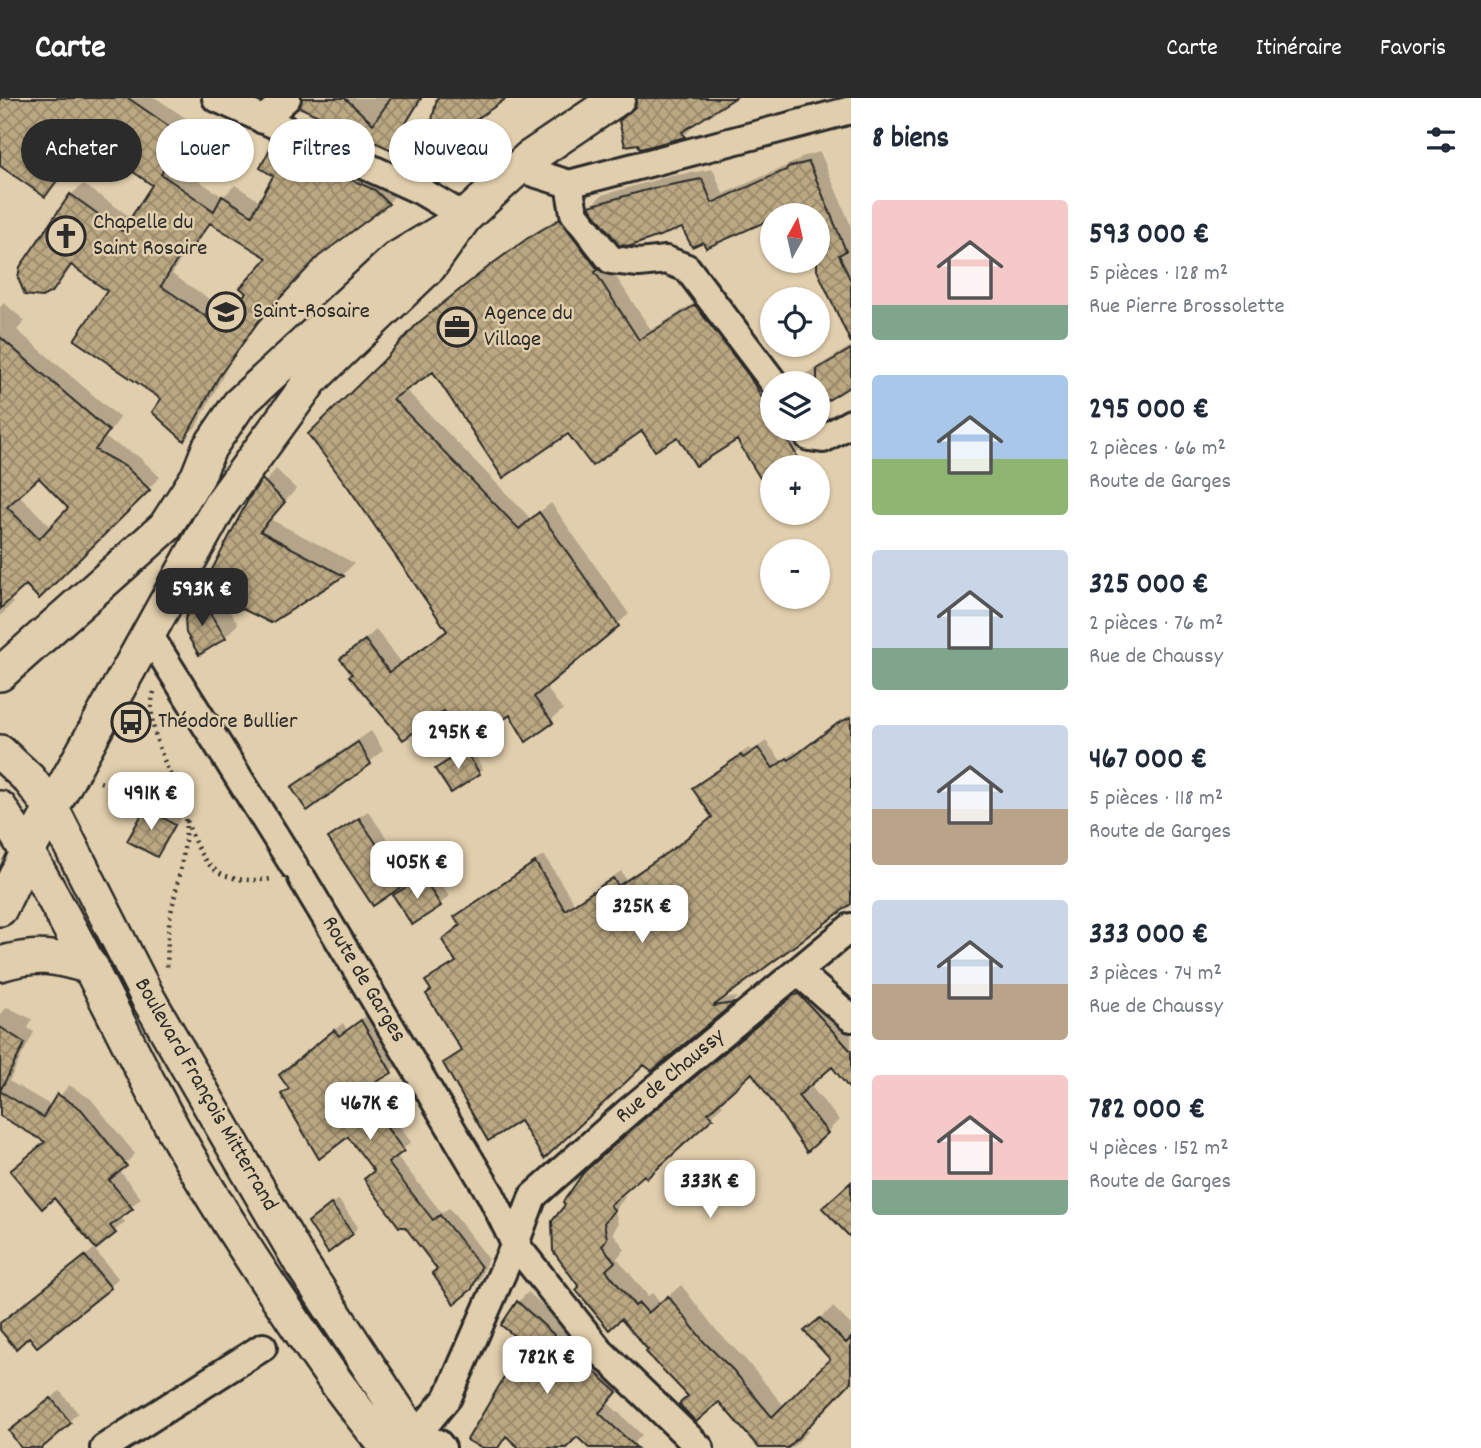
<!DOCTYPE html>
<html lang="fr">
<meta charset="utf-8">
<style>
:root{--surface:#fff;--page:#f2f2f3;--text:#1f2937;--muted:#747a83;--accent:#2b2b2b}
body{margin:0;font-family:Dekko,sans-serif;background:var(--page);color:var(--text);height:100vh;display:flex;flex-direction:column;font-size:26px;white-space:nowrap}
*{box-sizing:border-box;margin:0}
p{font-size:23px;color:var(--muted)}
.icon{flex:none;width:38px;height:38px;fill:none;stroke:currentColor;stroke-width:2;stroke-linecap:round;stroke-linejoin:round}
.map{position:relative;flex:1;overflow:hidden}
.sheet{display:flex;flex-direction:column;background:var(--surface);width:630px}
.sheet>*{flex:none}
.hud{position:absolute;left:21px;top:21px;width:665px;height:63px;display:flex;gap:14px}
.needle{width:46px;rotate:8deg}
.fabs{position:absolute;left:760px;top:105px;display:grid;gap:14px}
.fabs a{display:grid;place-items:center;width:70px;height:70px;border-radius:50%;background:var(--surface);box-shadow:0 2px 5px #0004;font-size:35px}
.price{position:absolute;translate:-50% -60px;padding:0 16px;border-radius:14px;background:#fff;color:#222;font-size:23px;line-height:46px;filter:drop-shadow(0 2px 4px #0008)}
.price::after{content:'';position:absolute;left:50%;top:42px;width:21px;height:16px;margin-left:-10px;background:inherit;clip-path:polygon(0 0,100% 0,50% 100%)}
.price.active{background:var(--accent);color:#fff}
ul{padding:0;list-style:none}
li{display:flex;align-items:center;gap:21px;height:175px;padding:0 21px}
li span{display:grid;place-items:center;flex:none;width:196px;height:140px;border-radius:7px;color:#555}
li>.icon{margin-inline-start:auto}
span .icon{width:84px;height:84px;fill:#fffc;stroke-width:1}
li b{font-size:30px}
h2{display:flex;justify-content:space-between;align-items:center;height:84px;padding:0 21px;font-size:30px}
.chip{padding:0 24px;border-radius:32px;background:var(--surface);box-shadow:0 2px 5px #0004;font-size:24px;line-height:63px}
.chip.active{background:var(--accent);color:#fff}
header{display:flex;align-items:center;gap:42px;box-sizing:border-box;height:98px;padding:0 35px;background:var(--accent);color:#fff}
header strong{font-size:33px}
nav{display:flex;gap:38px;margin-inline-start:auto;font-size:24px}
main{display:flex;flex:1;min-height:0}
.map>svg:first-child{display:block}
.shadow{fill:#0003;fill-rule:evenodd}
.building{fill:url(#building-cross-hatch);stroke:#2b2b2b;stroke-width:2;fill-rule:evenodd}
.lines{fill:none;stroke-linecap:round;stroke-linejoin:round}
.minor-casing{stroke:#2b2b2b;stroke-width:32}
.major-casing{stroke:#2b2b2b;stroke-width:38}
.path{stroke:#2b2b2b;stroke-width:4.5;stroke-dasharray:2 5;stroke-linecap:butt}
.minor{stroke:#e1ceac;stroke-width:26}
.major{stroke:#e1ceac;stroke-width:33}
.labels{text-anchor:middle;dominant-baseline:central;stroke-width:5;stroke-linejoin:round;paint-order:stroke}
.poi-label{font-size:23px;fill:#2b2b2b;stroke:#e1ceac;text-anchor:start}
.street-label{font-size:23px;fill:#2b2b2b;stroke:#e1ceac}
</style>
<header>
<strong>Carte</strong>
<nav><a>Carte</a><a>Itinéraire</a><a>Favoris</a></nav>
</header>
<main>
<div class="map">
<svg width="851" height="1350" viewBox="0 0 851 1350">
<defs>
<pattern id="building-cross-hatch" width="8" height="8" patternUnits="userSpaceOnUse" patternTransform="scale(1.75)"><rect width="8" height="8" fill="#bba882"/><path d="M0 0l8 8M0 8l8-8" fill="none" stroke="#98896b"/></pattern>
</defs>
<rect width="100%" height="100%" fill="#e1ceac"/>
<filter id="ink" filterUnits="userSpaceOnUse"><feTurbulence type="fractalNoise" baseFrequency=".0143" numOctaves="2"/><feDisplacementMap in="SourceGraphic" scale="14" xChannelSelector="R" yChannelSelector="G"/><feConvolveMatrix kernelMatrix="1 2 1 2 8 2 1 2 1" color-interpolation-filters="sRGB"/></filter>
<g filter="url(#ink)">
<!-- shadow -->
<path class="shadow" d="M0,0H156L196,27L171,64L223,99L235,87L261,104L275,78L273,48L285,36L399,93L388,105L320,155L269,210L229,266L196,329L184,340L110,193L73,167L52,192L20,180L128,139L130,137L72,96L83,86L132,120L155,86L89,41L56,85L45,97L0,66ZM212,124L270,160L249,195L230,215L172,176L188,149L203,136Z
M313,0H423L399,39L390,49Z
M439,0H503L478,18L505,44L470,72Z
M639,0H728L691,27L692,30L684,38L637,8Z
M820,54L851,128V245L816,166L822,159L817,117H803L798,107L775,117L704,141L683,128L591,108L602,97L666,79L713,71L723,96L797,63L801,59Z
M572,112L651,232L707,197L772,287V331H798L807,345L796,356L772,369L737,339L678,336L642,331L569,334L433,272L405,291L531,421L551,405L629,516L545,588L563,612L527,641L511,615L444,610L354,576L342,561L376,532L401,564L448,531L349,388L388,261L431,214L505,155L541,130Z
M4,205L25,223L17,232L120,320L105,340L138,358L160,379L39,498L26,484L9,501L13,505L0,518V209ZM39,378L70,410L52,430L18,396Z
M851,248V286L817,307V285H794L802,278Z
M276,371L296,391L270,421L354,465L343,477L271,523L219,497L238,526L225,539L200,554L187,521L200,498L206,491L251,401Z
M851,616V804L719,901L738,899L652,971L644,964L520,1020L445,966L463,951L427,883L457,862L462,827L456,819L464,811L544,757L574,805L621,773L626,781L687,741L713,719L695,690L703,682L749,650L752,653L766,643L782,664L795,653L798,656Z
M371,633L383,652L370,664L307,710L293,689L306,677Z
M469,649L483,671L479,675L441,668Z
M155,702L182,718L164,749L156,757L147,711Z
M368,713L412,777L403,786L373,805L331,740L339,732Z
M431,772L449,798L440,806L413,824L395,798L404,789Z
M807,886L851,928V990L832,967L809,986L839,1022L827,1034L752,973L719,1002L723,1007L711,1018L621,1095L625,1099L615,1112L618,1126L613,1135L625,1151L617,1160L648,1198L652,1195L661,1205L681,1187L717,1233L744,1260L784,1308L832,1261L818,1222L833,1209L851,1227V1282L805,1330L809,1333L792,1350H760L719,1302L690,1298L621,1219L581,1189L554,1153L653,1013Z
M7,909L32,921L28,930L34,934L9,983L52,1008L69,987L91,1001L135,1056L119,1072L141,1100L120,1118L125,1124L96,1148L46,1043L0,1016V917Z
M370,915L399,965L391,973L368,986L411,1044L396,1057L442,1115L449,1110L488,1160L480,1181L471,1190L439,1170L407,1128L403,1131L367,1081L376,1072L349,1036L284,996L290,990L289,970L343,925L347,932Z
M338,1101L358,1129L352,1135L317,1118Z
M94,1151L118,1180L110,1189L30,1236L0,1229L7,1220Z
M528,1194L626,1284L607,1304L642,1337L629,1350H591L577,1336L564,1350H522L508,1337L498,1350H484L526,1245L503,1227L518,1204Z
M60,1293L78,1315L40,1350H20L11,1333Z"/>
<!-- building -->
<path class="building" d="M0,0H128L186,40L161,76L214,113L222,98L252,117L273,78L260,70L272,47L375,92L389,106L318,159L258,224L218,280L184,343L152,314L161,301L74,242L107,193L71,167L53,193L42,199L25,197L18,180L20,169L70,96L122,133L152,87L87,42L45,99L0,68ZM210,125L267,160L240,190L246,195L217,226L161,188L184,151L191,150Z
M302,0H345L373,26L391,0H421L394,45L401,51L398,55L299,9Z
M437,0H507L468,27L497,55L470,73L458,74L422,67Z
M637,0H735L682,34L685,39L640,51L638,46L625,48L619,23L635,9Z
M809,64L846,153L839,157L851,183V245L817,172V117H801L797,109L780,117H772V121L706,150L703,144L692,149L682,130L631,148L619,147L589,108L654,90L702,81L712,105L786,72L788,69Z
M560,121L598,172L595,174L639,242L695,207L749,278L772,316V331H781L797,358L778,369H772V373L760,380L737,342L696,368L678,339L655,353L642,333L592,368L568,336L503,380L433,274L393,301L519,431L539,414L619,528L534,599L553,625L526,644L510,617L468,648L444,613L403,642L349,578L352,576L340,561L365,542L389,574L447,533L348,389L308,336L383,263L418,225L492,166L528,140Z
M0,239L109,333L95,352L126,369L150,392L39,501L26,487L0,511ZM39,380L68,410L39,441L7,409Z
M851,251V288L817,309V271Z
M262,381L285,404L260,433L344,478L271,525L202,491L249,400Z
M198,497L226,540L199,557L186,535L185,521Z
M851,619V806L713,908L734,905L652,973L644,967L544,1061L520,1023L488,1043L443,965L462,953L426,896L431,892L425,883L456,864L442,842L460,827L454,819L535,764L565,812L613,780L618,788L677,748L712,719L692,690L741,657L743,660L758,650L773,670L787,660L789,662L838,625Z
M358,644L371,666L307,713L291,689Z
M465,652L480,676L451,695L435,671Z
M146,709L175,727L157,759L127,743Z
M359,720L404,787L373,808L328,740Z
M423,779L441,808L412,827L393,797Z
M799,896L851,953V993L832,969L798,998L828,1035L807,1054L752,975L708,1015L713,1020L647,1080L644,1077L610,1107L614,1112L604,1125L607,1140L602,1148L615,1164L606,1172L635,1208L639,1205L648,1215L668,1198L705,1245L733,1272L772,1319L830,1261L804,1233L820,1220L846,1245L851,1240V1284L788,1350H759L719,1304L696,1324L679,1306L688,1298L646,1254L648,1252L621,1221L609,1232L576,1192L579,1189L553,1153L552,1123L565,1107L563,1104L584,1074L639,1025L794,897Z
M361,922L392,975L360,993L404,1053L388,1065L433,1122L440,1117L481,1169L472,1191L454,1206L432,1175L437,1171L405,1129H399L364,1081L374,1073L348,1039L319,1061L281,996L289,991L279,977L334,932L339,938Z
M0,929L25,945L0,993Z
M0,993L43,1019L57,996L81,1011L127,1068L109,1082L133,1111L110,1128L116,1135L96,1151L54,1100L42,1111L10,1073L45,1044L0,1018Z
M851,1084V1140L822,1110Z
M331,1106L353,1136L328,1155L308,1124Z
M85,1158L111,1190L37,1249L29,1239L16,1251L0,1232V1225Z
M517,1203L617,1294L599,1315L637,1350H589L577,1339L566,1350H519L506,1338L498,1350H481L467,1342L524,1246L501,1227Z
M51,1300L71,1325L42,1350H21L9,1333Z"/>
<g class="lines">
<!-- minor casing -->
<g class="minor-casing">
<path id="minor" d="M216,0L421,93L465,119
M263,22L287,0
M518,70L569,86L851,12
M569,86L574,115L611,162L639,165L666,162L687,170L774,285
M804,331L809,339L823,341L851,325
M148,535L294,768
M302,780L491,1097L515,1146L600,1253L700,1350
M798,874L851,920
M104,1350L263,1249
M442,1350L438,1345L415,1339L448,1299L515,1146L533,1098L629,1013L851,829"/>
</g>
<!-- major casing -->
<g class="major-casing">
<path id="major" d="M0,576L165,429L198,378L209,350L239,306L396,161L454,126
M0,654L29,681L52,711L149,902L301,1165L415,1339L425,1350
M0,710C59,801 104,899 154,995C193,1071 239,1143 287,1213C318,1260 351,1307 388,1350
M0,811L27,755L220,407L311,282L430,168L465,119L529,60L618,0
M0,866C36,855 56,858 92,870"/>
</g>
<!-- path -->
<path class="path" d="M154,594C143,634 174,676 184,713C191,740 175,792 170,820C167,836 168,853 167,869
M100,684L185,716C200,768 216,787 272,781"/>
<!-- minor -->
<use href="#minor" class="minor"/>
<!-- major -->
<use href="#major" class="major"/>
</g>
</g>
<!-- icons -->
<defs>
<g id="church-ring" transform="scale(2.0125)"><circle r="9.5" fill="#e1ceac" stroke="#2b2b2b" stroke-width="1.5"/><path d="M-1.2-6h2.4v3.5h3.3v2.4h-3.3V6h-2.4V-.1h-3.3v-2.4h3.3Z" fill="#2b2b2b"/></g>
<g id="school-ring" transform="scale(2.0125)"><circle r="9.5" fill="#e1ceac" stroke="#2b2b2b" stroke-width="1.5"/><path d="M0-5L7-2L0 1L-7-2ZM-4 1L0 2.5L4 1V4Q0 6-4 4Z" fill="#2b2b2b"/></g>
<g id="office-ring" transform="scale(2.0125)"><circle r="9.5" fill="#e1ceac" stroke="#2b2b2b" stroke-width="1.5"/><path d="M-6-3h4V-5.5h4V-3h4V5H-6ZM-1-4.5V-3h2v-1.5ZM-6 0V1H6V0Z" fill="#2b2b2b"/></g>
<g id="bus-ring" transform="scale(2.0125)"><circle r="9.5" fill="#e1ceac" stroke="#2b2b2b" stroke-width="1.5"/><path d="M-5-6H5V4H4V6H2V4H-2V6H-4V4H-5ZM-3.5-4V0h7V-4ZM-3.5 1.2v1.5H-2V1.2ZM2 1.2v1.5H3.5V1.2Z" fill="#2b2b2b"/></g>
</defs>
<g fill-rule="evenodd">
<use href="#church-ring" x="66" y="138"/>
<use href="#school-ring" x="226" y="214"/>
<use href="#office-ring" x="457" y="229"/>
<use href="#bus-ring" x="131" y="624"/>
</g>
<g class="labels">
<!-- poi labels -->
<g class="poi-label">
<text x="93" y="125">Chapelle du<tspan x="93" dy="26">Saint Rosaire</tspan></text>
<text x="253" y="214">Saint-Rosaire</text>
<text x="484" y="216">Agence du<tspan x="484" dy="26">Village</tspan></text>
<text x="158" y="624">Théodore Bullier</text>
</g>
<!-- street labels -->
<g class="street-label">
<text transform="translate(363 882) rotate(59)">Route de Garges</text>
<text transform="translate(671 979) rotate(-40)">Rue de Chaussy</text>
<text transform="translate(205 997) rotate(60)">Boulevard François Mitterrand</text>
</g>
</g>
</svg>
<div class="fabs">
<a><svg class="needle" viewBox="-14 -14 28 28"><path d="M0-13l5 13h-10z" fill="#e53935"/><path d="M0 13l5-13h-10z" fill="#747a83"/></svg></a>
<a><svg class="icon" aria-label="locate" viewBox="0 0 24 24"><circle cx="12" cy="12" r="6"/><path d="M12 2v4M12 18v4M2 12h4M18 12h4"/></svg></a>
<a><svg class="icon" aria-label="layers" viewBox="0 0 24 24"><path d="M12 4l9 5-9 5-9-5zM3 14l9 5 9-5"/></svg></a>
<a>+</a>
<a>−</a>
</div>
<b class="price active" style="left:202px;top:530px">593K €</b>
<b class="price" style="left:458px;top:673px">295K €</b>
<b class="price" style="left:151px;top:734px">491K €</b>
<b class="price" style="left:417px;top:803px">405K €</b>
<b class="price" style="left:642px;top:847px">325K €</b>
<b class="price" style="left:370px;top:1044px">467K €</b>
<b class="price" style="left:710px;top:1122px">333K €</b>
<b class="price" style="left:547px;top:1298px">782K €</b>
<div class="hud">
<a class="chip active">Acheter</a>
<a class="chip">Louer</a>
<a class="chip">Filtres</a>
<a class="chip">Nouveau</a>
</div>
</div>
<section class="sheet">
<h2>8 biens<svg class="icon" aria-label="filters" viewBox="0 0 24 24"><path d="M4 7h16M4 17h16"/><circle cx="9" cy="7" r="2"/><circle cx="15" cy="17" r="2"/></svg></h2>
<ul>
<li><span style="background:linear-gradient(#f6c9c9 75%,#7fa58c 0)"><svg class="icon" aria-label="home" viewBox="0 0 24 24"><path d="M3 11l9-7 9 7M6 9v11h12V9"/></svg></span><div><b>593 000 €</b><p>5 pièces · 128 m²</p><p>Rue Pierre Brossolette</p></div></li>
<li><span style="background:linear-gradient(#a9c7e8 60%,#8fb573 0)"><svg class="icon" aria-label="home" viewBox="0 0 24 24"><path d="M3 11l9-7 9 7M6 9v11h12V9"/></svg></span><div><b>295 000 €</b><p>2 pièces · 66 m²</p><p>Route de Garges</p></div></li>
<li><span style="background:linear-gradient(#c9d6e8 70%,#7fa58c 0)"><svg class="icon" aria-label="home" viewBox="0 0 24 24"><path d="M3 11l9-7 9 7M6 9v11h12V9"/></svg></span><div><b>325 000 €</b><p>2 pièces · 76 m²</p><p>Rue de Chaussy</p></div></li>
<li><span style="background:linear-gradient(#c9d6e8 60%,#b9a48a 0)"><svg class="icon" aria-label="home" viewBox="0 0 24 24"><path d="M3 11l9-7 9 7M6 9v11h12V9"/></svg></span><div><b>467 000 €</b><p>5 pièces · 118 m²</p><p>Route de Garges</p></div></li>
<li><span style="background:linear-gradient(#c9d6e8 60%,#b9a48a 0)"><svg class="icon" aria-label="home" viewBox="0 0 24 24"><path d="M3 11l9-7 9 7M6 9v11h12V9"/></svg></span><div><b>333 000 €</b><p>3 pièces · 74 m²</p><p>Rue de Chaussy</p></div></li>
<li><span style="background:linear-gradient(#f6c9c9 75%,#7fa58c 0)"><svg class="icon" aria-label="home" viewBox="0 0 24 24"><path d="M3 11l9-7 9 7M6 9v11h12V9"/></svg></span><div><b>782 000 €</b><p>4 pièces · 152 m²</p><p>Route de Garges</p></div></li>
</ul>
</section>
</main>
